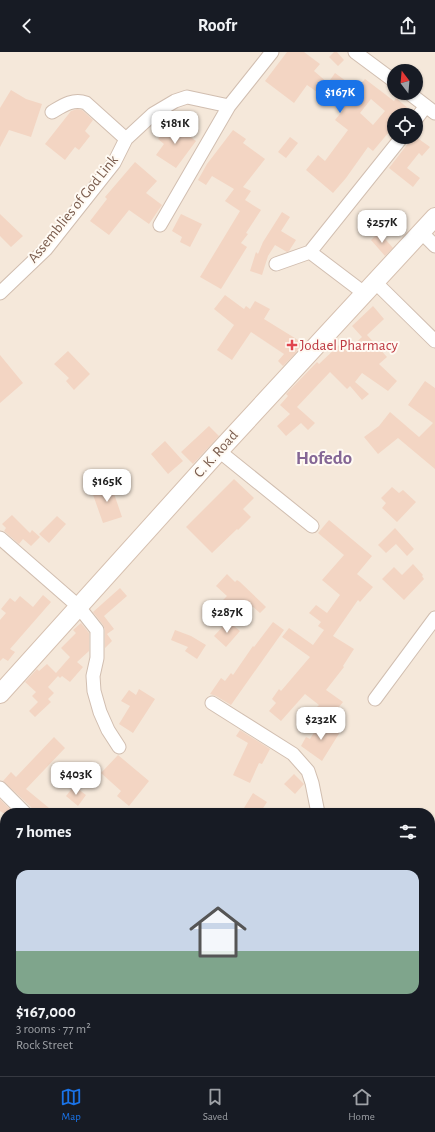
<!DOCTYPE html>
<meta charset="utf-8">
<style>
:root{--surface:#171b24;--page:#20242c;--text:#f1f3f6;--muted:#9ea1a6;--line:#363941;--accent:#1a73e8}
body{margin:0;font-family:"Alegreya Sans",sans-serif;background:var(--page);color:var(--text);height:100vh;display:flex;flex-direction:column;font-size:15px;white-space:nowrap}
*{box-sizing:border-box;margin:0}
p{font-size:13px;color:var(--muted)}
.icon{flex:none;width:22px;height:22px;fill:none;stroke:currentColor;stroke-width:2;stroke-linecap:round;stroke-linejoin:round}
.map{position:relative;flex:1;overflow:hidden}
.details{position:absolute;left:0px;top:756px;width:435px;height:268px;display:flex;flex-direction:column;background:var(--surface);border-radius:16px 16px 0 0;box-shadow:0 1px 3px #0004}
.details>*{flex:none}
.needle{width:26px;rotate:344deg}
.tools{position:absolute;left:387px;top:12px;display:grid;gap:8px}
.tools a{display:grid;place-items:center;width:36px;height:36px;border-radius:50%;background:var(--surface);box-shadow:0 1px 3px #0004;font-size:20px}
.price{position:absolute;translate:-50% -34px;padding:0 9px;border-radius:8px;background:#fff;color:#222;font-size:13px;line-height:26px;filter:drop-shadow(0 1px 2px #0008)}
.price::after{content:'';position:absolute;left:50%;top:24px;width:12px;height:9px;margin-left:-6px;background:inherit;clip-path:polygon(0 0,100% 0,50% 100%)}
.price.on{background:var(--accent);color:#fff}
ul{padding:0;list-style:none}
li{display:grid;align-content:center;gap:8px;height:212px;padding:0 16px}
li span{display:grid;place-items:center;height:124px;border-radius:12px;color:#555}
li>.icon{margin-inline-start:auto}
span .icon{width:72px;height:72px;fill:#fffc;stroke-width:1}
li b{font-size:17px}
h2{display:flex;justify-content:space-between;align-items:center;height:48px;padding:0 16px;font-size:17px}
header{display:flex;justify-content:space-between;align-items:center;height:52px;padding:0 16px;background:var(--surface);font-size:18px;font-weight:700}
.tab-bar{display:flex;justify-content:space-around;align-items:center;height:56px;border-top:1px solid var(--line);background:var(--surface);font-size:11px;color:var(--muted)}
.tab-bar a{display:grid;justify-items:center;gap:2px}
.tab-bar .on{color:var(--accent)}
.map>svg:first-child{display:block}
.residential{fill:#f5e8da;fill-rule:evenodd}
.building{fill:#f3d5c3;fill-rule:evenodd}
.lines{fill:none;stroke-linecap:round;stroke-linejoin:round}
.street-casing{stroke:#d1beb0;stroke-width:15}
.secondary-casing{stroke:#d6c0b0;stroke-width:20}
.street{stroke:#fff;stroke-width:13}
.secondary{stroke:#fff;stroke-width:18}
.health-dot{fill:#e0444e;stroke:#fffaf3;stroke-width:1.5}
.labels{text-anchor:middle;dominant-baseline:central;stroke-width:4;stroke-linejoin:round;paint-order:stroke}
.street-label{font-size:15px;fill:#7a5c4d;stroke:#fffaf3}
.health-label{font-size:15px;fill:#be3a42;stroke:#fffaf3;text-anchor:start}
.district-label{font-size:19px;font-weight:bold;fill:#846695;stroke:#fffaf3}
</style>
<header><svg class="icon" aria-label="back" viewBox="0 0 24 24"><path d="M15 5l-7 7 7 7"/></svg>Roofr<svg class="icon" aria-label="share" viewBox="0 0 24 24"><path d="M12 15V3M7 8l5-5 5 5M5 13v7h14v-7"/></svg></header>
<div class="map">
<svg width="435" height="1024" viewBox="0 0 435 1024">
<rect width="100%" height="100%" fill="#fdf6ec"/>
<!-- residential -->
<path class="residential" d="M0,0H435V1024H0ZM394,19H416V41H394ZM394,63H416V85H394ZM5,761H430V1019H5Z"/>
<!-- building -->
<path class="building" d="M287,0H304L320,12L314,19L328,31L335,21L357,37L365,27L394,49L396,46L410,58L406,63H394V74L373,99L368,95L346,126L333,141L306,118L318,103L325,109L348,78L335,68L343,58L307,33L294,51L265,29ZM371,47L385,59L373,73L360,61Z
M334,0H337L344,8L338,14L329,5Z
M11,38L26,47L42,52L31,85L9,78L0,95V56Z
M77,57L82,58L93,68L85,79L90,84L79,98L75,95L65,108L45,92L71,59Z
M171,70L196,89L176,116L156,103L164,92L158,87Z
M233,78L246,87L243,91L265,107L243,135L251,139L245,148L261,158L246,181L248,182L241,191L247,195L221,237L200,225L240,159L225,149L234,137L212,124L206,133L198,128L207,112Z
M290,85L298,91L286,106L278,100Z
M413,85H416L430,95L422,104L419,101L407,116L420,126L413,135L389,116Z
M135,110L157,129L146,141L162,153L149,172L129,158L109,183L90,169L107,147L105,145Z
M282,160L290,165L281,179L296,188L289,199L287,200L275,193L268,204L262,223L250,219L256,200L258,202L263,190Z
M0,162L23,184L11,195L0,184Z
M181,162L202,172L190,195L180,190L182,185L172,179Z
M379,180L393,196L385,204L371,188Z
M225,243L244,257L246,254L250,257L255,249L270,257L264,267L298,288L299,287L303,290L295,302L283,314L278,309L284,302L251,280L232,308L217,298L234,273L214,257Z
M373,254L384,267L367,283L387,305L379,312L397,329L388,339L362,321L355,330L369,342L362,348L350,334L347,337L330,320L297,355L315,371L308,378L301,371L286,384L277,374L290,362L280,353L288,344L286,342L317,310L319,312L340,292L347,299L362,285L352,274Z
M68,299L90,322L74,338L66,329L69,326L54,312Z
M0,303L23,331L0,351Z
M425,329L435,336V417L398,386L378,402L364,385L379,374L390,360L419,385L433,371L408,353Z
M209,374L219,384L193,412L181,400Z
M165,389L183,409L168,422L151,402Z
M234,427L254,446L243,457L251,465L238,478L237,477L212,501L186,475Z
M110,430L122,465L103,471L91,437Z
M392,435L399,441L403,438L416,450L397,470L382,456L386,451L381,446Z
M12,463L30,481L32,478L40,485L31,494L23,487L19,492L4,479L6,476L2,472Z
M57,464L66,472L49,491L39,482Z
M329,468L372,504L357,522L373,535L360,550L358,548L333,584L354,597L343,614L344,615L326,638L343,650L331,665L317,655L319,653L305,642L281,669L269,659L276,651L272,647L279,637L281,639L310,605L282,585L289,576L313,593L324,578L318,574L321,570L309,561L316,553L327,561L340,543L322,528L344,503L318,481Z
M395,476L414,497L407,504L396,492L386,501L378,493Z
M413,512L423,523L422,524L424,527L404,548L382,527L394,515L402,523Z
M227,522L235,530L237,528L240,530L264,553L266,555L260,561L245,548L231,562L220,551L227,544L216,534Z
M120,536L127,544L104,564L114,577L107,582L112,589L105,596V578L103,573L93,560Z
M43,543L51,550L10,597L15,600L8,609L3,606L0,609V568L6,561L1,557L10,546L15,550L20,544L33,555Z
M228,569L240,579L226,595L214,584Z
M273,570L284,578L231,653L216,644L210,642L221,626L225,629L231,621L233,623L253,594L254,595Z
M81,571L89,581V599L77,610L83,615L70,630L62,624L60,626L58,624L48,635L54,641L48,647L51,650L35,665L29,659L38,650L32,644L36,640L25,630L37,617L39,619L47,612L56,621L70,605L61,596L76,581L73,578Z
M175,578L191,584L206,593L197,607L185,599L188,595L171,588Z
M139,637L155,647L133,681L119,672L130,654L121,649L129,638L136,643Z
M321,669L340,680L322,709L301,694L306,685L310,687Z
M240,678L270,697L262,712L259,711L250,731L233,723L248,691L236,684Z
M54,685L65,696L26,737L49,756L45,761H33L31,755L3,729L11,720L16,725Z
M118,703L149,729L129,754L117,744L121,739L101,721Z
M294,722L304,732L295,742L284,732Z
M74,734L86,743L78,754L66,744Z
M253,741L267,750L260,761H241Z
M0,747L14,761H3L0,759Z"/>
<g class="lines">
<!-- street casing -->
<g class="street-casing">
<path id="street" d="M355,0L394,29
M409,41L435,61
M52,60C62,54 73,46 86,51L126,87L153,62L175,49L187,45L229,54
M416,67L426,54
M160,173L229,54L272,0
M422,181L435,194
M310,200L402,85
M276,212L310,200L364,241
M375,230L435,289
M0,241L46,197L114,111L126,87
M219,399L312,474
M0,486L78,554L97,578V606L93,624L94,639L100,660L108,678L119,695
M375,647L435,566
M212,651L293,702L308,719L312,731L318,761
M0,736L25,761
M144,1019L148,1024
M253,1024L255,1019"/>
</g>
<!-- secondary casing -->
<g class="secondary-casing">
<path id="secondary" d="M0,642L219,399L435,165"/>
</g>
<!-- street -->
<use href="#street" class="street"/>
<!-- secondary -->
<use href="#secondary" class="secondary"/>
</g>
<!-- markers -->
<path class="health-dot" d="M290 287h4v4h4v4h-4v4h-4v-4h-4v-4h4z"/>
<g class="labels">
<!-- street labels -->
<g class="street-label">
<text transform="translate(73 157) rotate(-51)">Assemblies of God Link</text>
<text transform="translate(216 402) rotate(-48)">C. K. Road</text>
</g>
<!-- health labels -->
<g class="health-label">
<text x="300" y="293">Jodael Pharmacy</text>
</g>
<!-- district labels -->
<g class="district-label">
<text x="324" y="406">Hofedo</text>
</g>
</g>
</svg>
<div class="tools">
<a><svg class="needle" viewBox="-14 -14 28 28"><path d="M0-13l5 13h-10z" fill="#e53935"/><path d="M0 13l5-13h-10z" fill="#9ea1a6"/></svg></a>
<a><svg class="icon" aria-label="locate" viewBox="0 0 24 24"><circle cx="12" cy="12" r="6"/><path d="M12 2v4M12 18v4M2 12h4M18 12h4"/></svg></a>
</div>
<b class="price on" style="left:340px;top:62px">$167K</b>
<b class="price" style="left:175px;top:93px">$181K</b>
<b class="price" style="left:382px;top:192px">$257K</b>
<b class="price" style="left:107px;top:451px">$165K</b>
<b class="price" style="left:227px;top:582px">$287K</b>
<b class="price" style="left:321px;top:689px">$232K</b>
<b class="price" style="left:76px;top:744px">$403K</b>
<section class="details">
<h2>7 homes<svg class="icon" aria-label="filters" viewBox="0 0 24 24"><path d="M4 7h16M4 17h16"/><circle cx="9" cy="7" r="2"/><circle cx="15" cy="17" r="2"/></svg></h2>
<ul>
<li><span style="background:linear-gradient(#c9d6e8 65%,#7fa58c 0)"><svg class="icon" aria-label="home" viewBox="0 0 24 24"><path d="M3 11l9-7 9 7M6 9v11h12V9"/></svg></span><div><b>$167,000</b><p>3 rooms · 77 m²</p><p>Rock Street</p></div></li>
</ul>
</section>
</div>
<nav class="tab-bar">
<a class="on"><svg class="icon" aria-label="map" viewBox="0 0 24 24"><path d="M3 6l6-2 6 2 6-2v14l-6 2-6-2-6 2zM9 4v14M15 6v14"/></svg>Map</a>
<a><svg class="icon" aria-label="saved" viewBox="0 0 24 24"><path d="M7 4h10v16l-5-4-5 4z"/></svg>Saved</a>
<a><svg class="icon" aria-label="home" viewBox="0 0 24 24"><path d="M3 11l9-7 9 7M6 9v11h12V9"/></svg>Home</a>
</nav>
